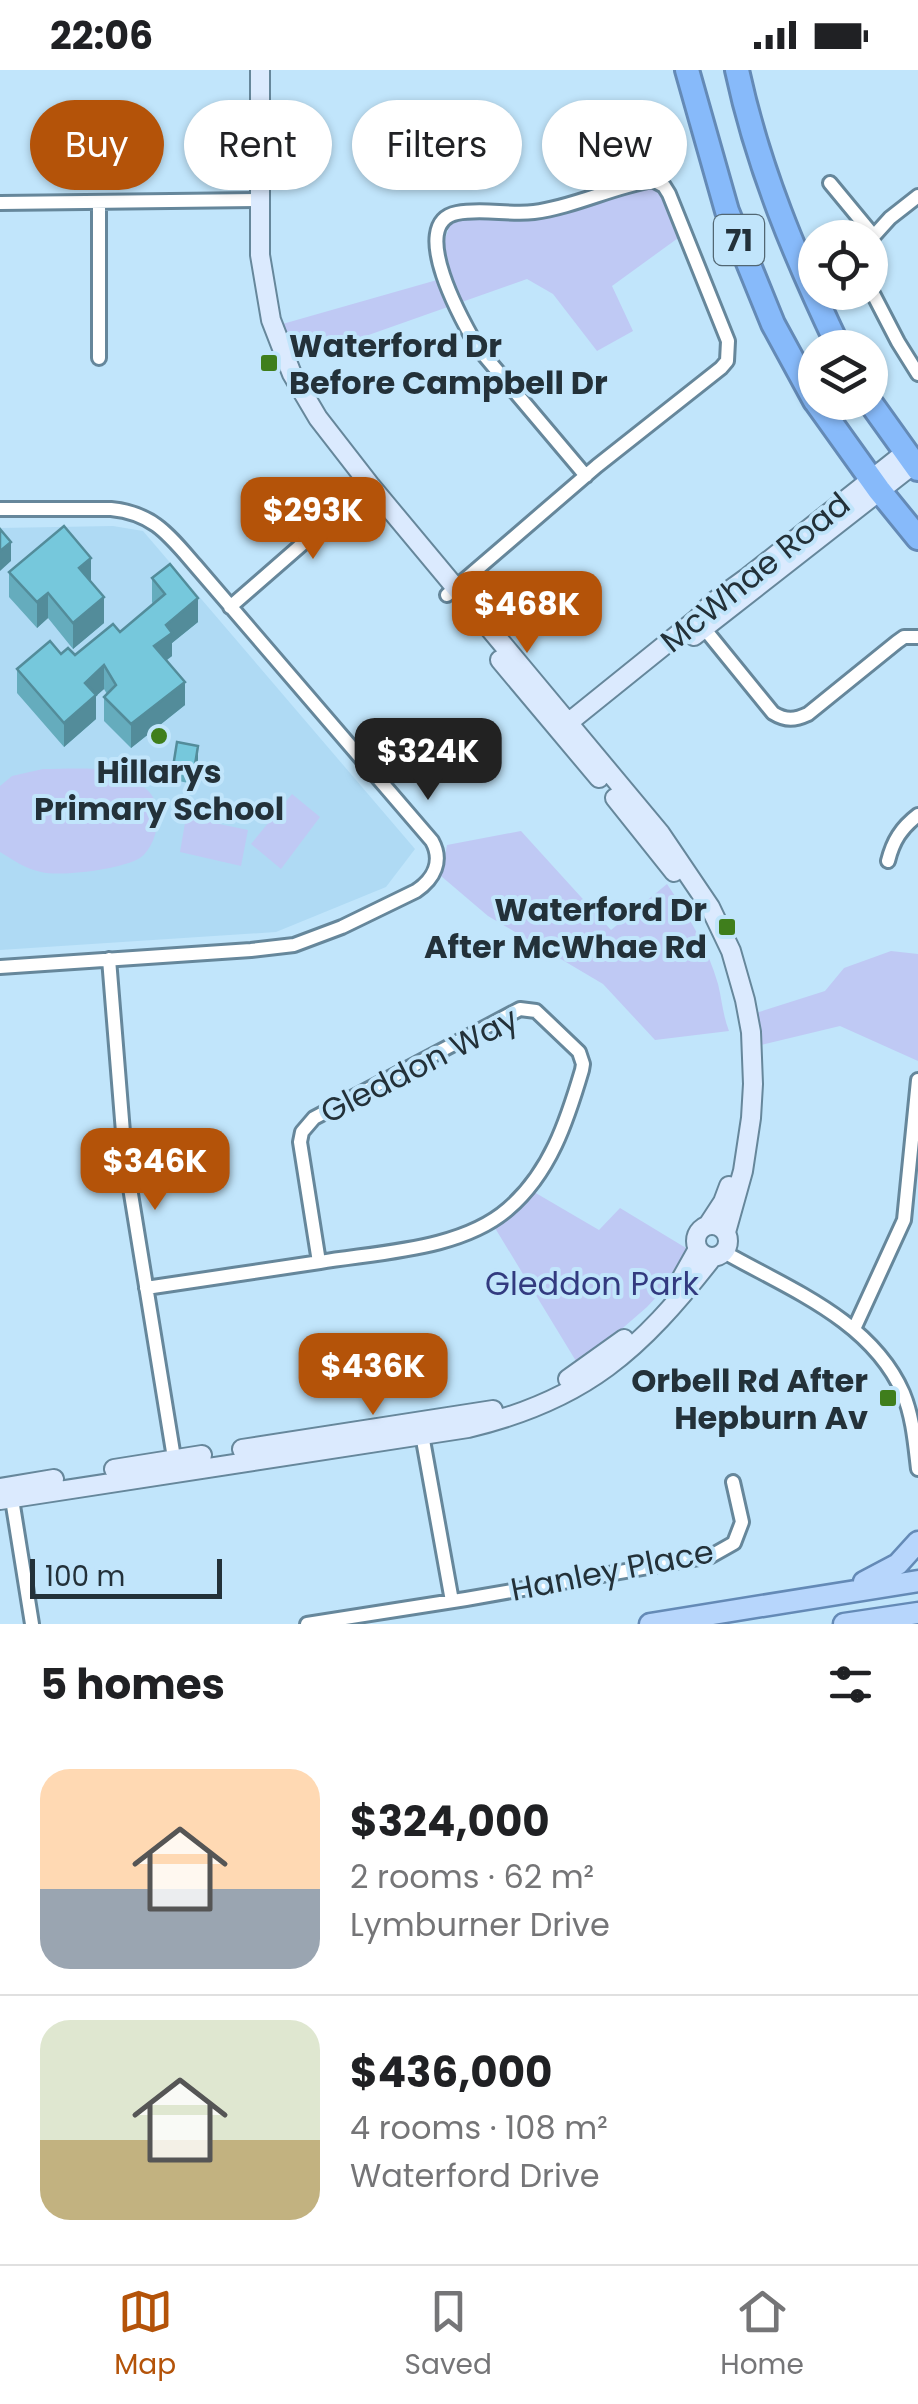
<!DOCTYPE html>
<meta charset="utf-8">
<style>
:root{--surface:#fff;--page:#f6f6f6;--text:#202124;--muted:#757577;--line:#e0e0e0;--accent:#b45309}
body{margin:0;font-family:Poppins,sans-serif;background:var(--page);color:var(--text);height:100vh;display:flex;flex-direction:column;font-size:38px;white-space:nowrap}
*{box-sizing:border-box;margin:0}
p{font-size:32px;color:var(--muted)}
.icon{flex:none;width:55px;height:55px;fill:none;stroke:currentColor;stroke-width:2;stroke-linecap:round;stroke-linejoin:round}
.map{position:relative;height:1554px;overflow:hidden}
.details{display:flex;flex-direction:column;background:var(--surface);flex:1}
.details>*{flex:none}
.top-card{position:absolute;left:30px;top:30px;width:860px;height:90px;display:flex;gap:20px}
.controls{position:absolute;left:798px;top:150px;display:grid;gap:20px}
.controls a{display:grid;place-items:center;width:90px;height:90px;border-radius:50%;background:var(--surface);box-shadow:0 2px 8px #0004;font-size:50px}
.scale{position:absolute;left:30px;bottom:25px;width:192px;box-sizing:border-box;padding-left:10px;border:5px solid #233139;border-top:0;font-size:28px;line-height:35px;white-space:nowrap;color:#233139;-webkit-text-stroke:8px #c1e5fb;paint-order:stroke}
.price{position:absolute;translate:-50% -85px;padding:0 22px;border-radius:20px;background:var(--accent);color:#fff;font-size:32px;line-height:65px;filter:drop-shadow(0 2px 5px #0008)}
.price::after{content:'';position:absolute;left:50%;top:60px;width:30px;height:22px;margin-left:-15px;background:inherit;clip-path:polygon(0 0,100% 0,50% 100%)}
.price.active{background:#222;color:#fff}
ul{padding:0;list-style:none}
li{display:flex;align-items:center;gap:30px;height:250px;padding:0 40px}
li+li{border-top:2px solid var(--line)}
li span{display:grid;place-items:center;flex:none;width:280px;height:200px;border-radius:30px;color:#555}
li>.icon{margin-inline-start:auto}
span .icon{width:120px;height:120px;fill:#fffc;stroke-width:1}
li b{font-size:42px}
h2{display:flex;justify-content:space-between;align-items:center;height:120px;padding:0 40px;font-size:42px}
.tag{padding:0 35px;border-radius:45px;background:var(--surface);box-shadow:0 2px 8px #0004;font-size:35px;line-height:90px}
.tag.active{background:var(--accent);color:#fff}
.status{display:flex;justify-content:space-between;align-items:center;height:70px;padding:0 50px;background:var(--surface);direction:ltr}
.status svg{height:28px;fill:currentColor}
.dock{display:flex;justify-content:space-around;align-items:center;height:140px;border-top:2px solid var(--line);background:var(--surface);font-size:28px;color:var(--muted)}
.dock a{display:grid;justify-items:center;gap:5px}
.dock .active{color:var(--accent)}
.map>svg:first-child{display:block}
.built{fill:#afdaf4}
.green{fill:#bfc9f4}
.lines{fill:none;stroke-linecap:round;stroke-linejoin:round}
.street-casing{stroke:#66879b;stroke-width:18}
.secondary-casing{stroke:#66879b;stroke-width:22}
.primary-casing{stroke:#648ab6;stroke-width:25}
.highway-casing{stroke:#648ab6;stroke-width:28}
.street{stroke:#fff;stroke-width:12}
.secondary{stroke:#dbeafe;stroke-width:18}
.primary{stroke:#b7d6fc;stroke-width:20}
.highway{stroke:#87bafa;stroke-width:22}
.wall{fill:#65acbd}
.shaded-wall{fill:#538c9a}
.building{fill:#76c8dc;stroke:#538c9a;stroke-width:2.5}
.poi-dot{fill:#3f7e1c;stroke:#c1e5fb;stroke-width:4}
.labels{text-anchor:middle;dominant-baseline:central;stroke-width:8;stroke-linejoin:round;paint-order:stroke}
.shield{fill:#c1e5fb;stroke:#526773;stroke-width:2.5}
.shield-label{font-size:30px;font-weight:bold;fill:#233139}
.poi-label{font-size:32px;font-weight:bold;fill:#233139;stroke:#c1e5fb;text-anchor:end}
.street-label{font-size:32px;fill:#233139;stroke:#c1e5fb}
.park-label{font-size:32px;fill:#323a7f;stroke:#c1e5fb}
</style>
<div class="status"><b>22:06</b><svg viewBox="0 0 49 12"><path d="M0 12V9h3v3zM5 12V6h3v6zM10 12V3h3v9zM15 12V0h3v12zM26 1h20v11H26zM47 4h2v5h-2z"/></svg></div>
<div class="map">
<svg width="918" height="1554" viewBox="0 0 918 1554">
<rect width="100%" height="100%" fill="#c1e5fb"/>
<!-- built -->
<path class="built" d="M113,456L143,461L415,779L386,817L276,862L0,880V458Z"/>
<!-- green -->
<path class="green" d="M659,112L685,163L612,216L633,261L597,281L553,224L527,209L295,291L279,255L451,206L441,180L450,155L471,142L543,147Z
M43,699C65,699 90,697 112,701C126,704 150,717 155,731C162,749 155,777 140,788C122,799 62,807 41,802C26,799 13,790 0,782V716L12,706Z
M292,724L320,747L281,799L251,774Z
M186,747L248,760L241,796L180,782Z
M521,761L611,860L667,814C688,845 708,878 718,914C722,930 723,946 729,961L655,970L603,914L488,846L441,806L447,775Z
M891,881L918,884V991L840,956L761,975L756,943L825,921L844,898Z
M534,1122L599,1160L620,1138L686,1178L673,1209L647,1237L579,1296L495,1158L516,1141Z"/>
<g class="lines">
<!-- street casing -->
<g class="street-casing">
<path id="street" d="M830,113L873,165
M0,133L260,130
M99,133V288
M871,169L890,148L918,126
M870,218L898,272L918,304
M0,439H111C153,443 169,465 195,495L432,771C443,791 434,809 416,821L342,857L294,875L251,880L0,897
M447,525L597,396L721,298L727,291L728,271L669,124L664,116L653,110C612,117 574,137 534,142C509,145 482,138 457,143C406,153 464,254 478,278L586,406
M230,537L370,415
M699,552L773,643C786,651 795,650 808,644L897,572L904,567H918
M888,791C893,771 901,758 918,745
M109,889L125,1087L175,1394
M724,1182C789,1219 871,1250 903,1323C913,1347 915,1374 918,1399
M146,1218C204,1209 262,1201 320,1192C379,1182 461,1180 508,1139C550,1103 567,1051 582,1000L583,994L579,982L536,941L520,939L314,1048L302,1062L300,1072L319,1192
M854,1259L904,1150L918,1010
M421,1359L452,1531
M11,1423L32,1554
M307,1554L466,1529L711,1486L734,1473L742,1452L733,1412"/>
</g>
<!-- secondary casing -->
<g class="secondary-casing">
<path id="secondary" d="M260,0V185L271,250L292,304L318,348L370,415L660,763L710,837L731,881L745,930L751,962L753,1014L751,1048L743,1101L726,1162
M694,566L914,394
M500,590L599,708
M563,657L697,549L712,533L748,507L906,382
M615,728L674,802
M696 1171a16 16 0 1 1 32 0a16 16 0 1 1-32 0Z
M708,1155L723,1132L729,1116
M680,1211L698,1179
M568,1309L624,1269
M242,1379L493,1340
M114,1399L202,1385
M0,1418L54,1409
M0,1430L468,1358C586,1330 640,1280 712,1188"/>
</g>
<!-- primary casing -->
<g class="primary-casing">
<path id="primary" d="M864,1512L898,1494L918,1472
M650,1554L918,1511
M844,1554L918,1543"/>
</g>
<!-- highway casing -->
<g class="highway-casing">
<path id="highway" d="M687,0L727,141L773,254L815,331
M737,0C758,98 796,188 839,278
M816,332L879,420L918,468
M870,332L918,399"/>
</g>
<!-- street -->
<use href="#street" class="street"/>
<!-- secondary -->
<use href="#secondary" class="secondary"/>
<!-- primary -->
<use href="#primary" class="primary"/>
<!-- highway -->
<use href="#highway" class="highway"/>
</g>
<!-- wall -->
<path class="wall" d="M9,502L91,511L104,553L73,579L48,548L37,558L9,527Z
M152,508L198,552L172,573V586L167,590L185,635L131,678L104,651V627L107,624L104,619L96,626V649L64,677L17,623V599L61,584L75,585L120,562L153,534L152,532Z
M198,689L194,714L173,710V697Z"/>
<!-- shaded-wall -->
<path class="shaded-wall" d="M11,472V491L0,501V481Z
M91,488V513L79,498Z
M48,523V548L37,558V532Z
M104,527V553L73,579V553Z
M198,528V552L172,573V586L154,599V576L166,555Z
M104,595V619L96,626V649L64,677V653L85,613Z
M185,612V635L131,678V654Z
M198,676V689L194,714V701Z"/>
<!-- building -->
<path class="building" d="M64,456L91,488L79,498L104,527L73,553L48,523L37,532L9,502Z
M0,459L11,472L0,481Z
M170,494L198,528L166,555L172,563L154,576L185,612L131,654L104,627L116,615L104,595L85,613L96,625L64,653L17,599L50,571L61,584L68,578L75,585L113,554L120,562L165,524L152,508Z
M177,672L198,676L194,701L173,697Z"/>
<!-- markers -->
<g class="poi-dot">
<rect x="259" y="283" width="20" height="20" rx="5"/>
<circle cx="159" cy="666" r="10"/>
<rect x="717" y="847" width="20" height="20" rx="5"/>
<rect x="878" y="1318" width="20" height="20" rx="5"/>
</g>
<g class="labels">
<!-- shield labels -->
<rect class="shield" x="714" y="145" width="50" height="50" rx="8"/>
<g class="shield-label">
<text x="739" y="170">71</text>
</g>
<!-- poi labels -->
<g class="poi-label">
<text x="289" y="275" text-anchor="start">Waterford Dr<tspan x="289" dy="37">Before Campbell Dr</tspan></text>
<text x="159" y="701" text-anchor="middle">Hillarys<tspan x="159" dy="37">Primary School</tspan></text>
<text x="707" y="839">Waterford Dr<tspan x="707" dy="37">After McWhae Rd</tspan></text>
<text x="868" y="1310">Orbell Rd After<tspan x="868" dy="37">Hepburn Av</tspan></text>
</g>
<!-- street labels -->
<g class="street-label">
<text transform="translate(755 502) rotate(-39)">McWhae Road</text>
<text transform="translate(419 995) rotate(-27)">Gleddon Way</text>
<text transform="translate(612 1500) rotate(-11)">Hanley Place</text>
</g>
<!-- park labels -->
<g class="park-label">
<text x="592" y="1213">Gleddon Park</text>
</g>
</g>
</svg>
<div class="controls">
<a><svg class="icon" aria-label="locate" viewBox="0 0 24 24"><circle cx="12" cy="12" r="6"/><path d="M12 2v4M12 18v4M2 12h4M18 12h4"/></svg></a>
<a><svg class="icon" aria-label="layers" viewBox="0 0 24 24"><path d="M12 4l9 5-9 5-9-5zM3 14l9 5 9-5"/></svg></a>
</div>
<div class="scale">100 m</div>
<b class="price" style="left:313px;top:492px">$293K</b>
<b class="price" style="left:527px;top:586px">$468K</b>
<b class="price active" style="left:428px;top:733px">$324K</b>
<b class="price" style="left:155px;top:1143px">$346K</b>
<b class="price" style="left:373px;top:1348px">$436K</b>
<div class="top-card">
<a class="tag active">Buy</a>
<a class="tag">Rent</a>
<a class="tag">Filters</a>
<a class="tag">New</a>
</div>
</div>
<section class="details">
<h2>5 homes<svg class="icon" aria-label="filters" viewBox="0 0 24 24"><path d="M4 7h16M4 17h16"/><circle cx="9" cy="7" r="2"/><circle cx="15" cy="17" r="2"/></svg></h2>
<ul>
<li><span style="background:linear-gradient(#ffd9b3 60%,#9aa5b1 0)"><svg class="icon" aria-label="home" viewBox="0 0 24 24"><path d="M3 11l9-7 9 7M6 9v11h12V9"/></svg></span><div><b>$324,000</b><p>2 rooms · 62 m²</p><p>Lymburner Drive</p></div></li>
<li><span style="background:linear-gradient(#dfe7d0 60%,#c2b280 0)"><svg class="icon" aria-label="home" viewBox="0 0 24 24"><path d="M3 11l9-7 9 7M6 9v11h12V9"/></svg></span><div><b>$436,000</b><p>4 rooms · 108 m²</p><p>Waterford Drive</p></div></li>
</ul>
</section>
<nav class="dock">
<a class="active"><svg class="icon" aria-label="map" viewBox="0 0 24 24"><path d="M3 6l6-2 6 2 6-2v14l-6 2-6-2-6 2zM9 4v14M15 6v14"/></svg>Map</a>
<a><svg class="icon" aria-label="saved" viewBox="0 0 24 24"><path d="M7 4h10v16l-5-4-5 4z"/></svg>Saved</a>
<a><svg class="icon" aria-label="home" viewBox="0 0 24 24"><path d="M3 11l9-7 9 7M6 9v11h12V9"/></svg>Home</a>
</nav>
